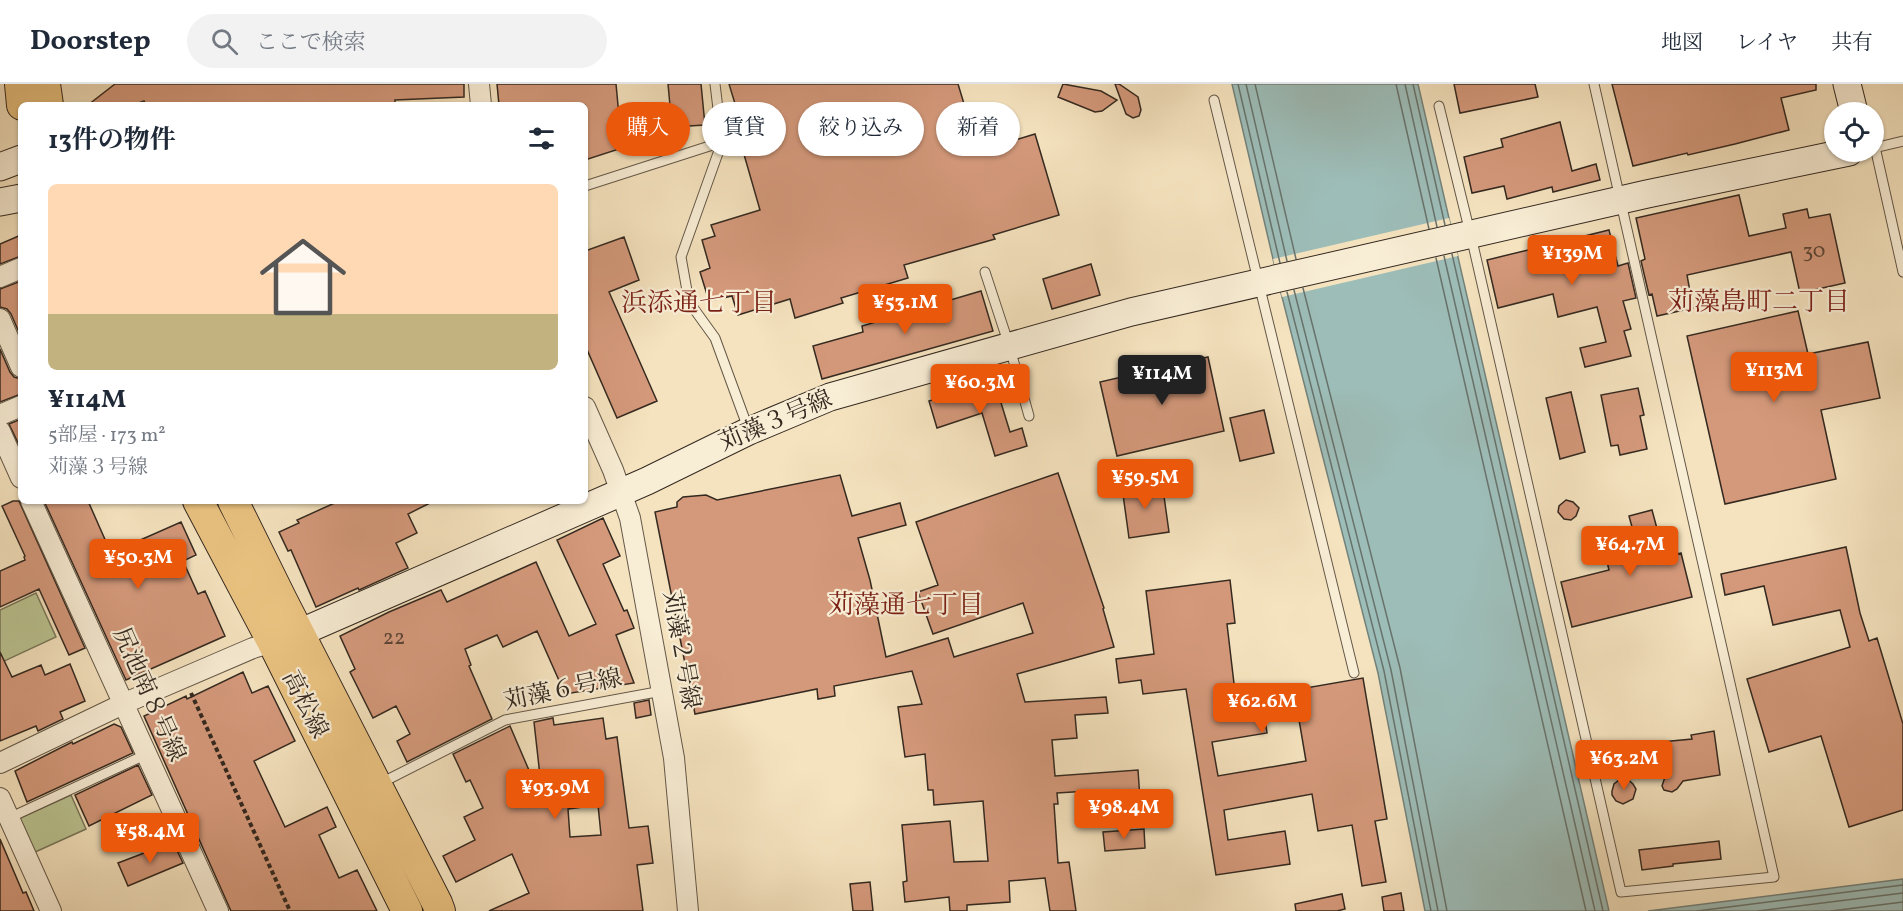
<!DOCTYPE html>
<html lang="ja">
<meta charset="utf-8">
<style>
:root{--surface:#fff;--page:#f2f2f3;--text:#1f2937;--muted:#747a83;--line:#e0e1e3;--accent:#ea580c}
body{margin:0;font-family:Vollkorn,"Noto Serif JP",serif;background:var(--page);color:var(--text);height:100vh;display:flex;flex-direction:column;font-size:22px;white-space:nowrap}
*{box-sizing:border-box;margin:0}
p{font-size:20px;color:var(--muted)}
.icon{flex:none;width:33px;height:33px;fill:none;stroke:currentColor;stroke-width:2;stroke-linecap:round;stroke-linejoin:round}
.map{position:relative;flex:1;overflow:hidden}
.details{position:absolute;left:18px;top:18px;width:570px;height:402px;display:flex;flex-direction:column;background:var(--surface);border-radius:9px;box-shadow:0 2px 4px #0004}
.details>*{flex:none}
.top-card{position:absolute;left:606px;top:18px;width:570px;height:54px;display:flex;gap:12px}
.fabs{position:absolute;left:1824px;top:18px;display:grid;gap:12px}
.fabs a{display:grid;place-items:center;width:60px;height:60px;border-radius:50%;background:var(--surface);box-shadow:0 2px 4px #0004;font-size:30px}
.price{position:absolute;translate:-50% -51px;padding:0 14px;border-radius:6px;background:var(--accent);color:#fff;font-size:20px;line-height:39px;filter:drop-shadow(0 2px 3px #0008)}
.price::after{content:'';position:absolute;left:50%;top:36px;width:18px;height:14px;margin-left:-9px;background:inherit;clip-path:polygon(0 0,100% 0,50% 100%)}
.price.active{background:#222;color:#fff}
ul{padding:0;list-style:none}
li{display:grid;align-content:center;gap:12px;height:318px;padding:0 30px}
li span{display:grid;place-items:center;height:186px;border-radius:9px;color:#555}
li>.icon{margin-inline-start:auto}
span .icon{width:108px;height:108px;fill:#fffc;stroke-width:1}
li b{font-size:26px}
h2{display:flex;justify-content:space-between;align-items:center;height:72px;padding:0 30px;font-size:26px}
.chip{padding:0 21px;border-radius:27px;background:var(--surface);box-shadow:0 2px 4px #0004;font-size:21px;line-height:54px}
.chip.active{background:var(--accent);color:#fff}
header{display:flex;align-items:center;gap:36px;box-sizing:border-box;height:84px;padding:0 30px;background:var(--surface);border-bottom:2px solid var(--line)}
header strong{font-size:28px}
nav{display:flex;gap:33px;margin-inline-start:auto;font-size:21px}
.search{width:420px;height:54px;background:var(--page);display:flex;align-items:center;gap:15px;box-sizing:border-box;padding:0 21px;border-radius:33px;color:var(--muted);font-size:22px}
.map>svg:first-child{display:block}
.green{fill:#bbc492;stroke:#787659;stroke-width:1.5}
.water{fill:#9dbdb8;stroke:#73827b;stroke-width:1.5}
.pier{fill:#f5e3bf}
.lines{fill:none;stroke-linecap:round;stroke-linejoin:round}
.shore{stroke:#68736c;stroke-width:1.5}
.building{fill:#d4997b;stroke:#342920;stroke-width:1.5;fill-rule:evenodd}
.lane-casing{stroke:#645848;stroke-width:11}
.street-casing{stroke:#645848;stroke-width:22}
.secondary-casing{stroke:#342920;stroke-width:29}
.primary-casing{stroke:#342920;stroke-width:32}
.path{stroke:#342920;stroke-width:4;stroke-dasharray:4.5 3;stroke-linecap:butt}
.lane{stroke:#f8edd5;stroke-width:9}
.street{stroke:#f8edd5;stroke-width:20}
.secondary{stroke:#f8edd5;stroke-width:27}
.primary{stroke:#eac280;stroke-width:30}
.labels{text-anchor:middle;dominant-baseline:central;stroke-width:4.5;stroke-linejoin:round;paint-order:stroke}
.number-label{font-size:21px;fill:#5c4537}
.street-label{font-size:24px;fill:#342920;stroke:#f8edd5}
.neighbourhood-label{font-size:26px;fill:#7a1f14;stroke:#f8edd5}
</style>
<header>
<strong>Doorstep</strong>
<div class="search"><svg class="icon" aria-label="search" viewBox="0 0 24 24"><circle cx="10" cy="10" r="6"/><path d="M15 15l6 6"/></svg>ここで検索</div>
<nav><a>地図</a><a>レイヤ</a><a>共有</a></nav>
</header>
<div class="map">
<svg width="1903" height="827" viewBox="0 0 1903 827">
<rect width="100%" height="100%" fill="#f5e3bf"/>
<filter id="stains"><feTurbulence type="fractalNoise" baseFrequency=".00333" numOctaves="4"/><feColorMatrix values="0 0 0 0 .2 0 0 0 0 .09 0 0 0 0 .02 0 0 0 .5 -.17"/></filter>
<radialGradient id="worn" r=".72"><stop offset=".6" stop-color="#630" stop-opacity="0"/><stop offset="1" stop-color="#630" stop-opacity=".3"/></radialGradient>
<!-- green -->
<path class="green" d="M36,509L56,553L0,579V526Z
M71,711L86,745L33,769L18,735Z"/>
<!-- water -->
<path class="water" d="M1232,0H1418L1609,827H1425L1378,589L1281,209Z
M1903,795V827H1648Z"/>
<!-- pier -->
<path class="pier" d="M1449,134L1458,172L1282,213L1273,175Z"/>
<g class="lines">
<!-- shore -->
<path class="shore" d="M1238,0L1280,179
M1246,0L1287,177
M1255,0L1296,175
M1396,0L1429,145
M1405,0L1437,143
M1413,0L1445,141
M1452,170L1603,827
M1444,172L1595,827
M1436,174L1586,827
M1303,204L1400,584L1447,827
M1294,206L1391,586L1438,827
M1287,208L1384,587L1431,827
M1697,827L1903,801
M1758,827L1903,809
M1831,827L1903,818"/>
</g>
<!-- building -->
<path class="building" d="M115,0H464V13L395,16V21H260V19L146,21L144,17L133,21H88Z
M497,0H616L622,64L585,76V21H499Z
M668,0H701L705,41L672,43Z
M729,0H958L965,23L955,26L969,70L1035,50L1059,131L993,151L995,155L904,181L908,194L841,214L843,219L795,234L790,215L738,231L732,212L709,217L700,188L710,184L702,156L715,152L711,141L760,126L741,60L735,62L728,39L740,36Z
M1063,0L1101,7L1117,16L1102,27L1095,28L1058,13Z
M1115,0H1119L1138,13L1141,26L1139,32L1133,34L1126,30Z
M1454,0H1535L1538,13L1460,29Z
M1612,0H1816V6L1781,14L1789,46L1735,60L1688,71L1687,69L1633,82Z
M1560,38L1572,87L1596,80L1600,96L1553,108L1552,103L1507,115L1504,102L1472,109L1464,73L1503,63L1501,55Z
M1739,111L1749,152L1786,144L1783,130L1807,125L1809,134L1830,130L1845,199L1800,209L1791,168L1687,191L1693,224L1657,232L1652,210L1649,211L1641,177L1645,175L1636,134Z
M1609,146L1618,182L1628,179L1636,214L1623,217L1631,245L1624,247L1631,272L1585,283L1580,264L1606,258L1597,223L1558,233L1553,210L1498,224L1487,176Z
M21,151V172L0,180V160Z
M624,153L639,196L609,208L657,317L617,334L585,261V167Z
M1091,180L1100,211L1052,225L1043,195Z
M21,197V253L11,230L7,225L0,223V205Z
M981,207L993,247L822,295L813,262L863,248L862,242Z
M1798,227L1808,270L1868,258L1880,314L1821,326L1836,395L1725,420L1687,252Z
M0,265L10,288L14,293L21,295V310L0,318Z
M1208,273L1224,347L1117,372L1100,298Z
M994,296L1010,348L1022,344L1027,362L995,372L982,329L937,344L929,317Z
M1638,304L1644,331L1640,332L1647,365L1620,371L1618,361L1611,362L1601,311Z
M1571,308L1585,368L1560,375L1546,314Z
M1264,326L1274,369L1240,377L1230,334Z
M21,335V365L9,340Z
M1058,389L1104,524L1103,525L1114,563L1017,590L1025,618L1106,613L1108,629L1075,631L1077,654L1052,656L1055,692L1138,686L1140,715L1106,717L1105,706L1057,709L1058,720H1054L1058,779L1069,778L1076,827H1050L1045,794L1009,797L1010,818L967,821V827H950L949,813L905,818L903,798L907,797L902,741L950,737L954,778L988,777L983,717L934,721L933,706H928L925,670L905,673L898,623L922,620L912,587L834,602L835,612L818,615L817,605L695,630L655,428L677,423V418L683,413L706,411L717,416L840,391L852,432L900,419L906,441L858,454L870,496L886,573L948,554L954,573L1033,549L1023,519L933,550L918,508L938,501L916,438Z
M1162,398L1169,448L1129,454L1122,403Z
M1566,416L1573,418L1579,424L1576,432L1571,436L1564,435L1558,428L1559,422Z
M13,417H19L85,564L69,571L39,505L0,523V487L25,476L24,473L25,472L2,422Z
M44,417H88L111,469L181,438L196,471L183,477L198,510L205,507L225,552L126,596Z
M339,417H434L408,430L417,449L396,459L408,484L359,506L358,504L316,523L291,466L288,467L279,448L299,439L297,436Z
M1652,426L1659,452L1672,448L1678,470L1681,469L1692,513L1572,543L1561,498L1609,486L1603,461L1635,454L1629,432Z
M603,434L620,472L603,480L624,527L627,526L634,544L616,551L634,599L565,610L537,547L503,563L497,551L465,565L471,581L469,582L492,635L407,678L397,657L410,650L396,622L373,634L350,588L355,585L340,552L389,528L441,506L447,518L536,478L569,552L596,540L557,456Z
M1846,463L1860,529L1869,557L1877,554L1903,640V726L1849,743L1821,652L1769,668L1747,595L1850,563L1840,526L1773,541L1764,502L1725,511L1721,490Z
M1230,496L1235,539L1227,540L1237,625L1263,621L1267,649L1212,658L1218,692L1306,677L1294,606L1363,594L1387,735L1375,737L1386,798L1362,802L1352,741L1318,747L1312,710L1224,726L1228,756L1285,747L1290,780L1216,791L1186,605L1143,610L1141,596L1119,599L1116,575L1154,570L1146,507Z
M0,568L12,593L41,581L45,591L70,580L85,617L60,628L63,635L38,647L36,642L0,657Z
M243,588L252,609L268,602L295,657L254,677L285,743L327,723L336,743L319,751L339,794L357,786L377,827H231L144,632L186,612L187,615Z
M649,616L651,631L636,634L634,619Z
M553,634L554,641L603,634L606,655L617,653L629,744L648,742L653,779L637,781L643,827H489L529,809L512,770L456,798L443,772L475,756L464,733L483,724L470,696L466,698L453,670L510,642L543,719L534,638ZM598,721L601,751L570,753L568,725Z
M114,640L121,643L133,669L27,718L15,687L72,658L73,660Z
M1714,647L1720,691L1683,697L1677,705L1672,708L1664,706L1662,702L1665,693L1661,658L1692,655L1691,651Z
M138,681L152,711L89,742L75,711Z
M1624,692L1633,700L1636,705L1633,715L1623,720L1616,717L1612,711V707L1614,700Z
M1144,745L1145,764L1105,767L1103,748Z
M0,755L23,809L26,808L34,827H0Z
M1719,757L1721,775L1673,780V782L1642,786L1639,766Z
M173,758L183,779L128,802L118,779Z
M870,798L873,827H853L850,800Z
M1401,809L1404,827H1384L1382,813Z
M1342,810L1345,825L1337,827H1296L1295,820Z"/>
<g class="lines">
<!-- lane casing -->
<g class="lane-casing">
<path id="lane" d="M715,0L722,58L681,173L689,218L715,254L748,344
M1214,16L1354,589
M1439,22L1474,165L1621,808L1774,793L1594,0
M1875,63L1903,188
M1874,64L1903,57
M585,102L722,58
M985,188L1009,261L1029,332
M379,700L505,636L662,607
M9,734L147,670"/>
</g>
<!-- street casing -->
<g class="street-casing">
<path id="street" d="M479,0L481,21
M0,193L21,184
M0,235L21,283
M585,323L613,386L630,434L674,674L688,827
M0,331L21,322
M0,347L21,394
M31,417L218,827
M0,679L125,619L253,564L283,555
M0,714L51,827"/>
</g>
<!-- secondary casing -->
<g class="secondary-casing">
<path id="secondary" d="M1847,0L1854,28
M0,83L21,75
M0,118L21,114
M299,549L647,397L749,347L830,313L1131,228L1647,110L1849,68"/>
</g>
<!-- primary casing -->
<g class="primary-casing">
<path id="primary" d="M20,0L22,21
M45,0L48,21
M198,417L273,559L407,827
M233,417L282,516L437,819L440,827"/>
</g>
<!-- path -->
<path class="path" d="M191,609L290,827"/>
<!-- lane -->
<use href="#lane" class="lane"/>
<!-- street -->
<use href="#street" class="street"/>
<!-- secondary -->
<use href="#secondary" class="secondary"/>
<!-- primary -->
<use href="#primary" class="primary"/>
</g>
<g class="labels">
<!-- number labels -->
<g class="number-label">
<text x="1814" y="167">30</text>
<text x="394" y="554">22</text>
</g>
<!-- street labels -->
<g class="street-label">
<text transform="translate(776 338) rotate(-23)">苅藻３号線</text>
<text transform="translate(680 566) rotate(80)">苅藻２号線</text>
<text transform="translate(563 607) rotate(-12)">苅藻６号線</text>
<text transform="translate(148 611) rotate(66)">尻池南８号線</text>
<text transform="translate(304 621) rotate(63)">高松線</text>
</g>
<!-- neighbourhood labels -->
<g class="neighbourhood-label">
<text x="1759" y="219">苅藻島町二丁目</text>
<text x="699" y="220">浜添通七丁目</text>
<text x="906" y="522">苅藻通七丁目</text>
</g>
</g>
<rect width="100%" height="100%" filter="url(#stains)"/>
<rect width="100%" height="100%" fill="url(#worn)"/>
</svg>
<div class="fabs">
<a><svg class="icon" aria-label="locate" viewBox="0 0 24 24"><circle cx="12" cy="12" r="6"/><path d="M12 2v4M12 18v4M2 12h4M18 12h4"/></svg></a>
</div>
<b class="price" style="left:1572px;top:202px">¥139M</b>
<b class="price" style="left:905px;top:251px">¥53.1M</b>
<b class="price" style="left:1774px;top:319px">¥113M</b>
<b class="price active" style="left:1162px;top:322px">¥114M</b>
<b class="price" style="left:980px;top:331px">¥60.3M</b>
<b class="price" style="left:1145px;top:426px">¥59.5M</b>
<b class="price" style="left:1630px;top:493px">¥64.7M</b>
<b class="price" style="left:138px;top:506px">¥50.3M</b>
<b class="price" style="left:1262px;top:650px">¥62.6M</b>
<b class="price" style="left:1624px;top:707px">¥63.2M</b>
<b class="price" style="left:555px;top:736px">¥93.9M</b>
<b class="price" style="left:1124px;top:756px">¥98.4M</b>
<b class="price" style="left:150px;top:780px">¥58.4M</b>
<div class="top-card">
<a class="chip active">購入</a>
<a class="chip">賃貸</a>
<a class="chip">絞り込み</a>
<a class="chip">新着</a>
</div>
<section class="details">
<h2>13件の物件<svg class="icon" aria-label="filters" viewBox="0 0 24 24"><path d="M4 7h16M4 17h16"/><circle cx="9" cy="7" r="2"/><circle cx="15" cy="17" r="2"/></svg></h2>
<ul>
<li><span style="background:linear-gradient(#ffd9b3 70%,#c2b280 0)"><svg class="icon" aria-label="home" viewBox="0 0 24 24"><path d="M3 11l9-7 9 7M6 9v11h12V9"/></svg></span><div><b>¥114M</b><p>5部屋 · 173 m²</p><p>苅藻３号線</p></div></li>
</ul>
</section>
</div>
